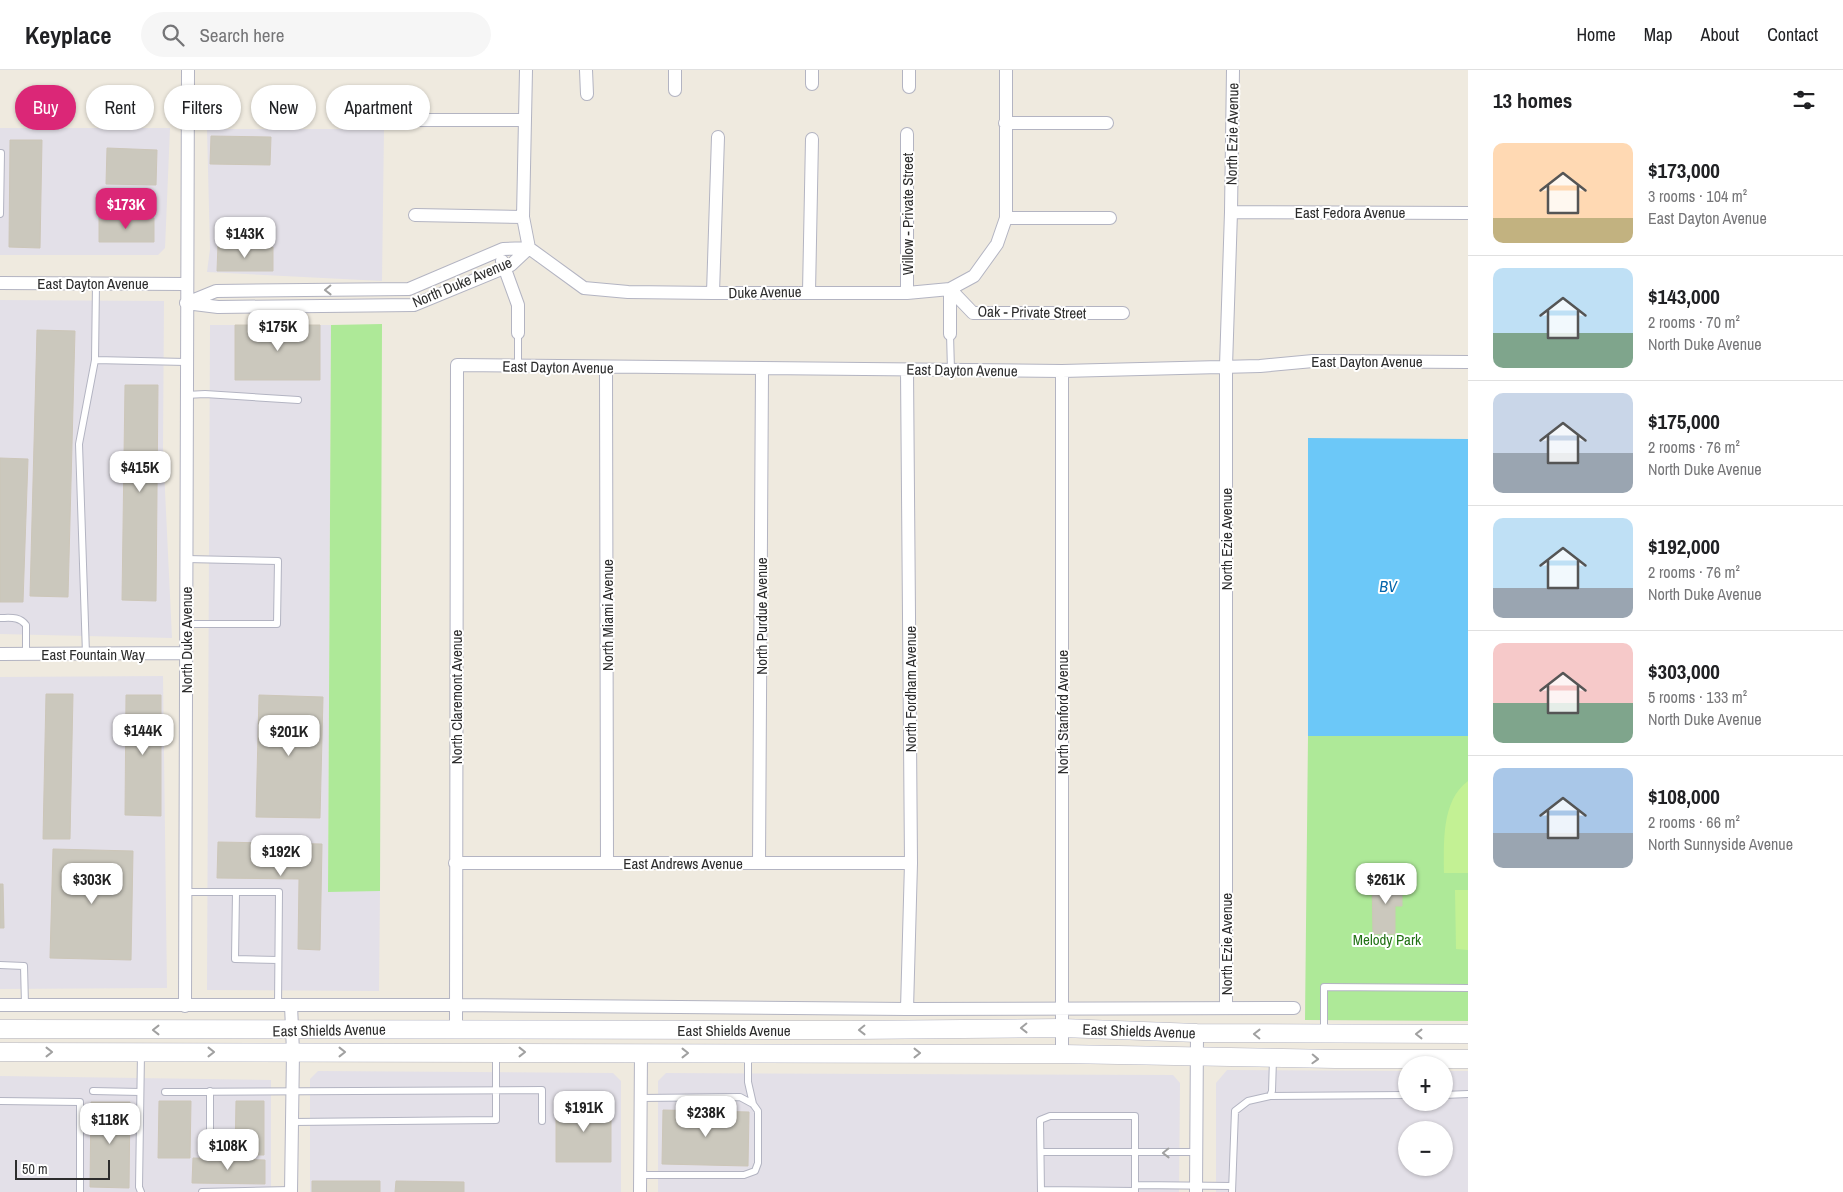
<!DOCTYPE html>
<meta charset="utf-8">
<style>
:root{--surface:#fff;--page:#f6f6f6;--text:#202124;--muted:#757577;--line:#e0e0e0;--accent:#db2777}
body{margin:0;font-family:"Archivo Narrow",sans-serif;background:var(--page);color:var(--text);height:100vh;display:flex;flex-direction:column;font-size:19px;white-space:nowrap}
*{box-sizing:border-box;margin:0}
p{font-size:16px;color:var(--muted)}
.icon{flex:none;width:28px;height:28px;fill:none;stroke:currentColor;stroke-width:2;stroke-linecap:round;stroke-linejoin:round}
.map{position:relative;flex:1;overflow:hidden}
.drawer{display:flex;flex-direction:column;background:var(--surface);width:375px}
.drawer>*{flex:none}
.hud{position:absolute;left:15px;top:15px;width:475px;height:45px;display:flex;gap:10px}
.fabs{position:absolute;left:1398px;top:986px;display:grid;gap:10px}
.fabs a{display:grid;place-items:center;width:55px;height:55px;border-radius:50%;background:var(--surface);box-shadow:0 1px 4px #0004;font-size:25px}
.scale{position:absolute;left:15px;bottom:12px;width:95px;box-sizing:border-box;padding-left:5px;border:2px solid #2d2d2d;border-top:0;font-size:14px;line-height:18px;white-space:nowrap;color:#2d2d2d;-webkit-text-stroke:4px #fff;paint-order:stroke}
.price{position:absolute;translate:-50% -42px;padding:0 11px;border-radius:10px;background:#fff;color:#222;font-size:16px;line-height:32px;filter:drop-shadow(0 1px 2px #0008)}
.price::after{content:'';position:absolute;left:50%;top:30px;width:15px;height:11px;margin-left:-8px;background:inherit;clip-path:polygon(0 0,100% 0,50% 100%)}
.price.on{background:var(--accent);color:#fff}
ul{padding:0;list-style:none}
li{display:flex;align-items:center;gap:15px;height:125px;padding:0 25px}
li+li{border-top:1px solid var(--line)}
li span{display:grid;place-items:center;flex:none;width:140px;height:100px;border-radius:10px;color:#555}
li>.icon{margin-inline-start:auto}
span .icon{width:60px;height:60px;fill:#fffc;stroke-width:1}
li b{font-size:21px}
h2{display:flex;justify-content:space-between;align-items:center;height:60px;padding:0 25px;font-size:21px}
.tag{padding:0 18px;border-radius:22px;background:var(--surface);box-shadow:0 1px 4px #0004;font-size:18px;line-height:45px}
.tag.on{background:var(--accent);color:#fff}
header{display:flex;align-items:center;gap:30px;box-sizing:border-box;height:70px;padding:0 25px;background:var(--surface);border-bottom:1px solid var(--line)}
header strong{font-size:24px}
nav{display:flex;gap:28px;margin-inline-start:auto;font-size:18px}
.search{width:350px;height:45px;background:var(--page);display:flex;align-items:center;gap:12px;box-sizing:border-box;padding:0 18px;border-radius:28px;color:var(--muted);font-size:19px}
main{display:flex;flex:1;min-height:0}
.map>svg:first-child{display:block}
.industrial{fill:#e3e0e8;fill-rule:evenodd}
.green{fill:#aee998}
.pitch{fill:#c3f194}
.water{fill:#6cc8f8}
.building{fill:#cbc8bd;stroke:#ccc6b8}
.lines{fill:none;stroke-linecap:round;stroke-linejoin:round}
.service-casing{stroke:#b3b4c2;stroke-width:8}
.minor-casing{stroke:#b3b4c2;stroke-width:14}
.secondary-casing{stroke:#b3b4c2;stroke-width:19}
.service{stroke:#fff;stroke-width:6}
.minor{stroke:#fff;stroke-width:12}
.secondary{stroke:#fff;stroke-width:18}
.oneway{stroke:#a0a0a0}
.labels{text-anchor:middle;dominant-baseline:central;stroke-width:4;stroke-linejoin:round;paint-order:stroke}
.street-label{font-size:15px;fill:#2d2d2d;stroke:#fff}
.park-label{font-size:15px;fill:#227215;stroke:#fff}
.water-label{font-size:16px;font-style:italic;fill:#0365ab;stroke:#fff}
</style>
<header>
<strong>Keyplace</strong>
<div class="search"><svg class="icon" aria-label="search" viewBox="0 0 24 24"><circle cx="10" cy="10" r="6"/><path d="M15 15l6 6"/></svg>Search here</div>
<nav><a>Home</a><a>Map</a><a>About</a><a>Contact</a></nav>
</header>
<main>
<div class="map">
<svg width="1468" height="1122" viewBox="0 0 1468 1122">
<rect width="100%" height="100%" fill="#efeadf"/>
<!-- industrial -->
<path class="industrial" d="M0,58H170L165,178L158,185H0Z
M207,59H384L382,211L207,202L210,179Z
M0,230L164,231L163,378L172,568L0,564Z
M210,255H331L328,821H380L379,921L207,920Z
M163,606L167,918L0,919V607Z
M1227,1000L1406,1001V1032H1444V1001H1468V1122H1216V1013ZM1406,1060H1444V1098H1406Z
M318,1001L613,1003L621,1011V1122H310V1009Z
M666,1003L1173,1005L1180,1013L1179,1122H658V1011Z
M0,1006L271,1010V1122H0Z"/>
<!-- green -->
<path class="green" d="M382,254L380,821L328,822L331,255Z
M1308,666H1468V951L1305,950Z"/>
<!-- pitch -->
<path class="pitch" d="M1468,711V803H1444C1444,773 1441,731 1468,711Z
M1455,820H1468V880L1456,879Z"/>
<!-- water -->
<path class="water" d="M1308,368L1468,369V666H1308Z"/>
<!-- building -->
<path class="building" d="M211,66L271,67L270,95L210,94Z
M10,70H42L40,178L9,177Z
M107,78L157,80L156,115L106,114Z
M99,147L154,148V172H99Z
M218,175L273,177V201H217Z
M235,255H320V310H235Z
M37,260L75,261L68,527L30,526Z
M125,315H158L156,531L122,530Z
M0,388L28,389L23,532H0Z
M46,624H73L70,769H43Z
M126,625H161V746L125,745Z
M259,625L323,627L320,748L256,747Z
M218,772L322,774L320,880L298,879L299,809L217,808Z
M53,779L133,781L131,890L50,888Z
M1402,810V836H1395V864H1373L1372,811Z
M0,814H3L4,858H0Z
M159,1031H191L190,1088H158Z
M236,1031H264V1085H235Z
M91,1032H130L129,1118L90,1117Z
M556,1034H611V1092H556Z
M663,1040L749,1042L748,1096L662,1094Z
M193,1088L265,1090V1114L192,1113Z
M312,1111H380V1122H312Z
M396,1111L464,1112V1122H395Z"/>
<g class="lines">
<!-- service casing -->
<g class="service-casing">
<path id="service" d="M0,144L1,83
M96,213L95,290L186,292
M518,263V295
M950,264L951,300
M186,325L205,324L298,330
M186,489L278,491L277,554H186
M0,548C10,548 19,546 26,555V584
M86,584L79,374L95,290
M186,822H279L278,936
M236,822L235,889L278,890
M0,895L24,896L25,935
M1324,963V917L1468,918
M141,983L139,1117L141,1122
M748,984V1012L753,1034
M93,1021L140,1022
M210,1021V1082
M165,1022L542,1020V1051
M1444,1025L1468,1024
M1270,1026L1406,1025
M0,1031L80,1032V1122
M292,1052L496,1050V984
M1041,1082H1196
M640,1105H744L755,1101L758,1093V1041L753,1034L740,1027L640,1028
M1135,1115L1232,1116
M1041,1120L1135,1121
M202,1122L291,1120
M1041,1122L1040,1050L1050,1046H1135V1122
M1232,1122L1235,1041L1248,1031L1270,1026L1272,1021L1273,989"/>
</g>
<!-- minor casing -->
<g class="minor-casing">
<path id="minor" d="M526,0L523,147L529,178L584,218L628,222L713,223H907L950,219L974,206L997,174L1006,148V0
M586,0L587,24
M675,0V20
M812,0V14
M909,0V17
M419,50H525
M1005,53H1107
M907,64V223
M1231,142L1468,143
M415,145L523,147
M1006,148H1110
M502,191L518,235V263
M0,213L186,214
M950,219L973,243H1123
M950,219V264
M809,222L812,69
M713,223L718,67
M189,232L216,221L409,219L503,179L529,178
M186,233L218,237L414,235L511,195L529,178
M606,298L607,793
M1062,301V984
M0,584L186,583
M455,793H911
M759,793L762,300
M0,935H457L907,939L1294,938
M185,936L188,0
M1226,938V296L1231,142L1233,0
M907,939L911,793L907,300
M456,958L457,295L1062,301L1260,296L1313,291L1468,292
M291,1122L293,982L291,935
M640,1122L641,983
M1196,1122L1197,963"/>
</g>
<!-- secondary casing -->
<g class="secondary-casing">
<path id="secondary" d="M0,959L851,960L1062,958L1197,963L1468,964
M0,982L1062,984L1335,989H1468"/>
</g>
<!-- service -->
<use href="#service" class="service"/>
<!-- minor -->
<use href="#minor" class="minor"/>
<!-- secondary -->
<use href="#secondary" class="secondary"/>
</g>
<!-- one-way arrows -->
<defs><path id="oneway-chevron" d="M-2-3.5L2.5 0L-2 3.5" fill="none" stroke-width="1.6" stroke-linecap="round" stroke-linejoin="round" transform="scale(1.25)"/></defs>
<g class="oneway">
<use href="#oneway-chevron" transform="translate(328 220) rotate(179)"/>
<use href="#oneway-chevron" transform="translate(1024 958) rotate(179)"/>
<use href="#oneway-chevron" transform="translate(156 960) rotate(-180)"/>
<use href="#oneway-chevron" transform="translate(862 960) rotate(179)"/>
<use href="#oneway-chevron" transform="translate(1257 964) rotate(-179)"/>
<use href="#oneway-chevron" transform="translate(1419 964) rotate(-180)"/>
<use href="#oneway-chevron" transform="translate(49 982)"/>
<use href="#oneway-chevron" transform="translate(211 982)"/>
<use href="#oneway-chevron" transform="translate(342 982)"/>
<use href="#oneway-chevron" transform="translate(522 982)"/>
<use href="#oneway-chevron" transform="translate(685 983)"/>
<use href="#oneway-chevron" transform="translate(917 983)"/>
<use href="#oneway-chevron" transform="translate(1315 989) rotate(2)"/>
<use href="#oneway-chevron" transform="translate(1166 1083) rotate(179)"/>
</g>
<g class="labels">
<!-- street labels -->
<g class="street-label">
<text transform="translate(1232 64) rotate(-89)">North Ezie Avenue</text>
<text x="1350" y="142">East Fedora Avenue</text>
<text transform="translate(907 144) rotate(-90)">Willow - Private Street</text>
<text transform="translate(462 212) rotate(-23)">North Duke Avenue</text>
<text x="93" y="213">East Dayton Avenue</text>
<text transform="translate(765 222) rotate(-1)">Duke Avenue</text>
<text transform="translate(1032 242) rotate(1)">Oak - Private Street</text>
<text x="1367" y="291">East Dayton Avenue</text>
<text transform="translate(558 297) rotate(1)">East Dayton Avenue</text>
<text transform="translate(962 300) rotate(1)">East Dayton Avenue</text>
<text transform="translate(1226 469) rotate(-90)">North Ezie Avenue</text>
<text transform="translate(607 545) rotate(-90)">North Miami Avenue</text>
<text transform="translate(761 546) rotate(-90)">North Purdue Avenue</text>
<text transform="translate(186 570) rotate(-90)">North Duke Avenue</text>
<text x="93" y="584">East Fountain Way</text>
<text transform="translate(910 619) rotate(-90)">North Fordham Avenue</text>
<text transform="translate(456 627) rotate(-90)">North Claremont Avenue</text>
<text transform="translate(1062 642) rotate(-90)">North Stanford Avenue</text>
<text x="683" y="793">East Andrews Avenue</text>
<text transform="translate(1226 874) rotate(-90)">North Ezie Avenue</text>
<text transform="translate(329 960) rotate(-1)">East Shields Avenue</text>
<text x="734" y="960">East Shields Avenue</text>
<text transform="translate(1139 961) rotate(2)">East Shields Avenue</text>
</g>
<!-- park labels -->
<g class="park-label">
<text x="1387" y="869">Melody Park</text>
</g>
<!-- water labels -->
<g class="water-label">
<text x="1388" y="516">BV</text>
</g>
</g>
</svg>
<div class="fabs">
<a>+</a>
<a>−</a>
</div>
<div class="scale">50 m</div>
<b class="price on" style="left:126px;top:160px">$173K</b>
<b class="price" style="left:245px;top:189px">$143K</b>
<b class="price" style="left:278px;top:282px">$175K</b>
<b class="price" style="left:140px;top:423px">$415K</b>
<b class="price" style="left:143px;top:686px">$144K</b>
<b class="price" style="left:289px;top:687px">$201K</b>
<b class="price" style="left:281px;top:807px">$192K</b>
<b class="price" style="left:92px;top:835px">$303K</b>
<b class="price" style="left:1386px;top:835px">$261K</b>
<b class="price" style="left:584px;top:1063px">$191K</b>
<b class="price" style="left:706px;top:1068px">$238K</b>
<b class="price" style="left:110px;top:1075px">$118K</b>
<b class="price" style="left:228px;top:1101px">$108K</b>
<div class="hud">
<a class="tag on">Buy</a>
<a class="tag">Rent</a>
<a class="tag">Filters</a>
<a class="tag">New</a>
<a class="tag">Apartment</a>
</div>
</div>
<section class="drawer">
<h2>13 homes<svg class="icon" aria-label="filters" viewBox="0 0 24 24"><path d="M4 7h16M4 17h16"/><circle cx="9" cy="7" r="2"/><circle cx="15" cy="17" r="2"/></svg></h2>
<ul>
<li><span style="background:linear-gradient(#ffd9b3 75%,#c2b280 0)"><svg class="icon" aria-label="home" viewBox="0 0 24 24"><path d="M3 11l9-7 9 7M6 9v11h12V9"/></svg></span><div><b>$173,000</b><p>3 rooms · 104 m²</p><p>East Dayton Avenue</p></div></li>
<li><span style="background:linear-gradient(#bfe0f5 65%,#7fa58c 0)"><svg class="icon" aria-label="home" viewBox="0 0 24 24"><path d="M3 11l9-7 9 7M6 9v11h12V9"/></svg></span><div><b>$143,000</b><p>2 rooms · 70 m²</p><p>North Duke Avenue</p></div></li>
<li><span style="background:linear-gradient(#c9d6e8 60%,#9aa5b1 0)"><svg class="icon" aria-label="home" viewBox="0 0 24 24"><path d="M3 11l9-7 9 7M6 9v11h12V9"/></svg></span><div><b>$175,000</b><p>2 rooms · 76 m²</p><p>North Duke Avenue</p></div></li>
<li><span style="background:linear-gradient(#bfe0f5 70%,#9aa5b1 0)"><svg class="icon" aria-label="home" viewBox="0 0 24 24"><path d="M3 11l9-7 9 7M6 9v11h12V9"/></svg></span><div><b>$192,000</b><p>2 rooms · 76 m²</p><p>North Duke Avenue</p></div></li>
<li><span style="background:linear-gradient(#f6c9c9 60%,#7fa58c 0)"><svg class="icon" aria-label="home" viewBox="0 0 24 24"><path d="M3 11l9-7 9 7M6 9v11h12V9"/></svg></span><div><b>$303,000</b><p>5 rooms · 133 m²</p><p>North Duke Avenue</p></div></li>
<li><span style="background:linear-gradient(#a9c7e8 65%,#9aa5b1 0)"><svg class="icon" aria-label="home" viewBox="0 0 24 24"><path d="M3 11l9-7 9 7M6 9v11h12V9"/></svg></span><div><b>$108,000</b><p>2 rooms · 66 m²</p><p>North Sunnyside Avenue</p></div></li>
</ul>
</section>
</main>
